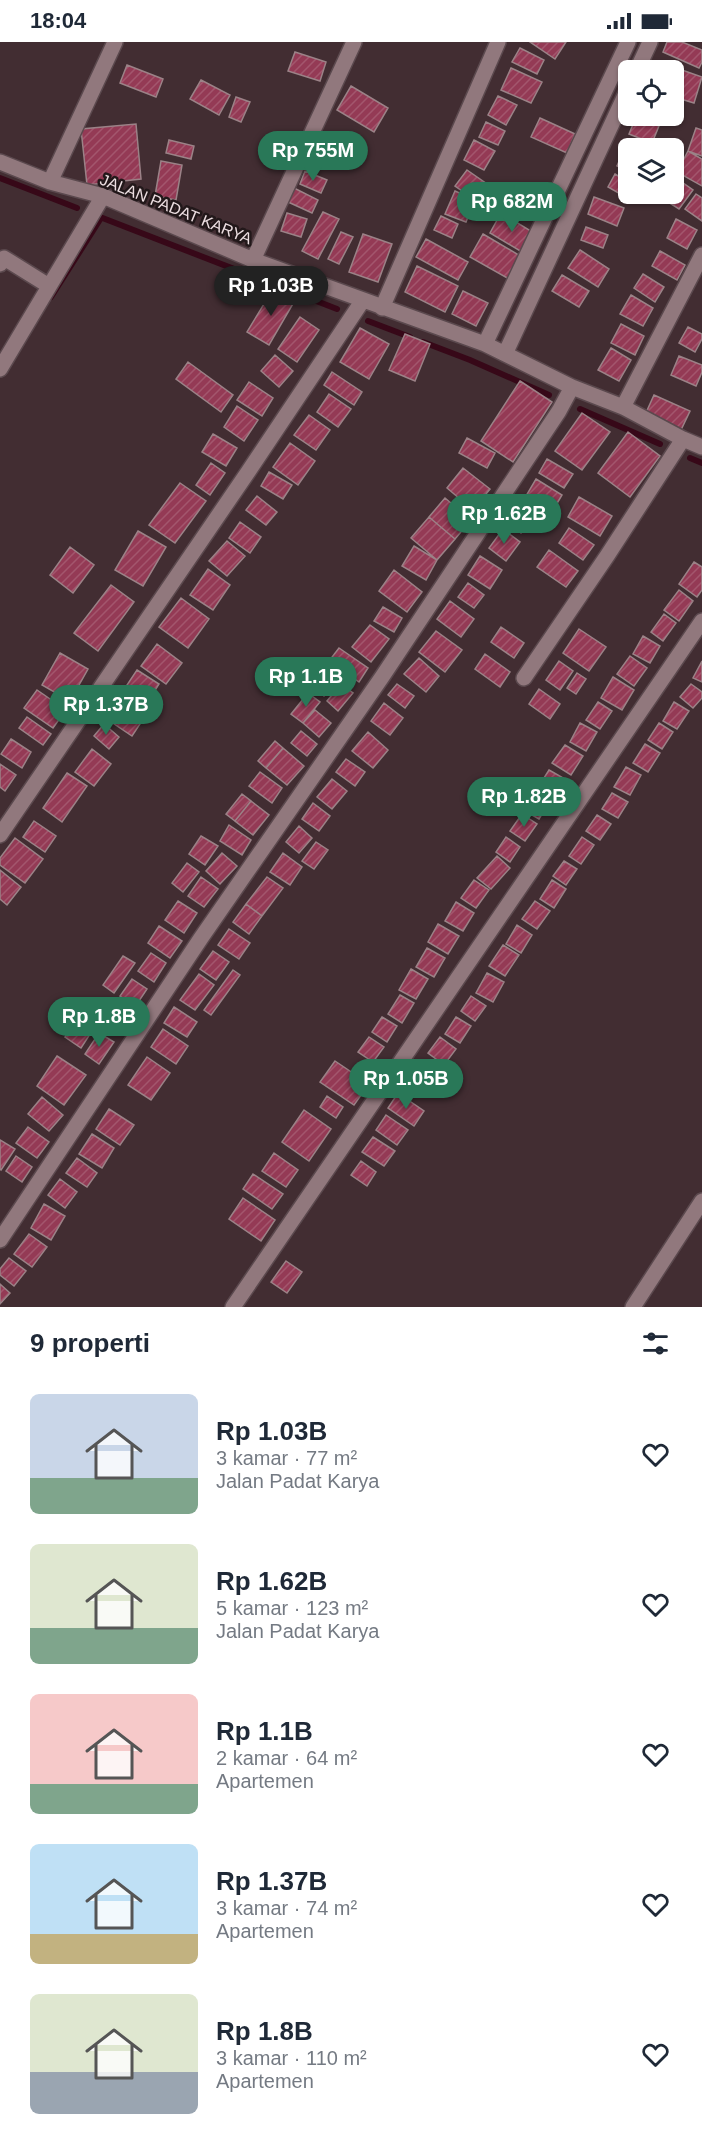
<!DOCTYPE html>
<html lang="id">
<meta charset="utf-8">
<style>
:root{--surface:#fff;--page:#f6f6f7;--text:#1f2937;--muted:#747a83;--accent:#297858}
body{margin:0;font-family:Helvetica,sans-serif;background:var(--page);color:var(--text);height:100vh;display:flex;flex-direction:column;font-size:22px;white-space:nowrap}
*{box-sizing:border-box;margin:0}
p{font-size:20px;color:var(--muted)}
.icon{flex:none;width:33px;height:33px;fill:none;stroke:currentColor;stroke-width:2;stroke-linecap:round;stroke-linejoin:round}
.map{position:relative;height:1265px;overflow:hidden}
.side{display:flex;flex-direction:column;background:var(--surface);flex:1}
.side>*{flex:none}
.tools{position:absolute;left:618px;top:18px;display:grid;gap:12px}
.tools a{display:grid;place-items:center;width:66px;height:66px;border-radius:9px;background:var(--surface);box-shadow:0 2px 4px #0004;font-size:30px}
.price{position:absolute;translate:-50% -51px;padding:0 14px;border-radius:21px;background:var(--accent);color:#fff;font-size:20px;line-height:39px;filter:drop-shadow(0 2px 3px #0008)}
.price::after{content:'';position:absolute;left:50%;top:36px;width:18px;height:14px;margin-left:-9px;background:inherit;clip-path:polygon(0 0,100% 0,50% 100%)}
.price.active{background:#222;color:#fff}
ul{padding:0;list-style:none}
li{display:flex;align-items:center;gap:18px;height:150px;padding:0 30px}
li span{display:grid;place-items:center;flex:none;width:168px;height:120px;border-radius:9px;color:#555}
li>.icon{margin-inline-start:auto}
span .icon{width:72px;height:72px;fill:#fffc;stroke-width:1}
li b{font-size:26px}
h2{display:flex;justify-content:space-between;align-items:center;height:72px;padding:0 30px;font-size:26px}
.status{display:flex;justify-content:space-between;align-items:center;height:42px;padding:0 30px;background:var(--surface);direction:ltr}
.status svg{height:16px;fill:currentColor}
.map>svg:first-child{display:block}
.lines{fill:none;stroke-linecap:round;stroke-linejoin:round}
.stream{stroke:#370818;stroke-width:6}
.building{fill:url(#building-hatch);stroke:#9b8287;stroke-width:1.5}
.street-casing{stroke:#5b494e;stroke-width:18}
.street{stroke:#91787d;stroke-width:15}
.labels{text-anchor:middle;dominant-baseline:central;stroke-width:5;stroke-linejoin:round;paint-order:stroke}
.street-label{font-size:16px;fill:#ecdee1;stroke:#22181a}
</style>
<div class="status"><b>18:04</b><svg viewBox="0 0 49 12"><path d="M0 12V9h3v3zM5 12V6h3v6zM10 12V3h3v9zM15 12V0h3v12zM26 1h20v11H26zM47 4h2v5h-2z"/></svg></div>
<div class="map">
<svg width="702" height="1265" viewBox="0 0 702 1265">
<defs>
<pattern id="building-hatch" width="6" height="6" patternUnits="userSpaceOnUse" patternTransform="scale(1.5)"><rect width="6" height="6" fill="#943a55"/><path d="M-1 1l2-2M0 6l6-6M5 7l2-2" fill="none" stroke="#a3566d"/></pattern>
</defs>
<rect width="100%" height="100%" fill="#422d32"/>
<g class="lines">
<!-- stream -->
<path class="stream" d="M0,136L77,166
M100,175L337,267
M51,255L101,176
M368,279L410,295
M423,300L470,318L549,353
M580,367L660,402
M690,416L702,421"/>
</g>
<!-- building -->
<path class="building" d="M530,0H566L555,17Z
M667,0H682L702,8V20L699,26L663,10Z
M520,6L544,18L537,32L512,20Z
M295,10L326,20L320,39L288,29Z
M662,21L702,35L694,61L674,55V28H659Z
M127,23L163,37L156,55L120,41Z
M511,26L542,40L531,61L501,48Z
M201,38L230,53L219,73L190,57Z
M351,44L388,66L374,90L337,68Z
M498,54L517,63L506,83L488,73Z
M236,55L250,60L241,80L229,75Z
M636,74H670L669,79Z
M636,75L659,84L652,101L629,92Z
M540,76L575,92L567,111L531,95Z
M486,80L505,89L498,103L479,95Z
M136,82L141,137L87,143L81,87Z
M696,86L702,88V114L688,109Z
M169,98L194,104L191,117L166,111Z
M474,98L495,109L484,128L464,118Z
M626,104L631,106H628V129L617,124Z
M688,109L702,117V144L677,130Z
M161,119L182,123L176,158L155,154Z
M467,128L487,142L475,158L455,144Z
M305,129L327,138L321,151L300,142Z
M615,132L628,140V152H632L629,157L608,145Z
M679,138L693,148L679,167L665,158L670,152H674V146Z
M292,145L318,158L312,171L286,159Z
M455,149L475,158L466,180L445,172Z
M696,152L702,156V179L685,167Z
M594,155L624,166L617,184L588,172Z
M323,170L339,177L318,217L302,209Z
M287,171L307,177L301,195L281,189Z
M501,171L534,191L522,210L490,191Z
M441,174L458,182L452,196L434,188Z
M676,177L697,188L687,207L667,196Z
M586,185L608,193L603,206L581,198Z
M341,190L353,195L339,222L328,217Z
M363,192L392,202L378,240L349,230Z
M483,192L522,215L509,237L470,215Z
M426,197L468,220L458,238L416,215Z
M580,208L609,227L598,245L568,226Z
M660,209L685,223L677,238L652,224Z
M417,224L458,244L445,270L405,250Z
M643,232L664,245L655,260L634,246Z
M562,233L589,249L579,265L552,249Z
M273,247L294,260L269,303L247,290Z
M463,249L488,261L476,284L452,272Z
M631,253L653,266L643,284L620,272Z
M300,275L319,288L297,320L278,307Z
M621,282L644,294L635,313L611,301Z
M688,285L702,292V297L695,310L679,301Z
M360,286L389,302L369,337L340,320Z
M405,292L430,302L415,339L389,328Z
M611,306L631,318L619,339L598,328Z
M275,313L293,329L279,345L261,329Z
M679,314L702,323V330L696,344L671,333Z
M188,320L233,353L221,370L176,337Z
M332,330L362,350L354,363L324,343Z
M520,339L552,360L513,420L481,399Z
M249,340L273,356L262,374L237,358Z
M329,352L351,367L338,385L317,370Z
M654,353L690,369L680,390L645,373Z
M237,364L258,378L244,399L224,385Z
M582,371L610,390L582,428L555,409Z
M309,373L330,388L316,408L294,393Z
M628,390L660,414L630,455L598,431Z
M213,392L237,406L226,424L202,410Z
M467,396L495,411L487,426L459,411Z
M290,401L315,419L298,443L273,425Z
M547,417L573,432L564,446L539,431Z
M211,421L225,431L210,453L196,443Z
M463,426L490,447L473,468L447,446Z
M269,430L292,443L283,457L261,444Z
M536,437L562,453L552,470L526,454Z
M180,441L206,459L175,501L149,483Z
M257,454L277,470L266,483L246,468Z
M579,455L612,474L600,494L568,475Z
M445,456L471,478L455,497L429,475Z
M516,461L533,474L521,491L504,478Z
M429,475L455,497L437,518L411,496Z
M240,480L261,495L250,511L229,496Z
M569,486L594,503L583,518L559,501Z
M503,487L520,500L506,519L489,506Z
M138,489L166,505L143,544L115,528Z
M227,499L245,514L227,534L209,519Z
M414,504L437,518L426,538L402,524Z
M70,505L94,523L73,551L50,533Z
M549,508L578,529L566,545L537,525Z
M480,514L502,528L490,547L468,533Z
M694,520L702,525V548L697,555L679,542Z
M208,527L230,543L213,568L190,553Z
M394,528L422,550L407,570L379,549Z
M468,541L484,553L474,566L458,555Z
M111,543L134,560L98,609L74,591Z
M679,548L693,559L679,579L664,568Z
M181,556L209,577L188,606L159,585Z
M450,559L474,577L461,595L437,577Z
M383,565L402,576L394,590L374,579Z
M664,572L676,581L663,599L651,590Z
M370,583L389,597L371,620L352,605Z
M501,585L524,601L514,616L491,600Z
M579,587L606,605L589,629L563,611Z
M436,589L462,608L445,630L419,610Z
M643,594L660,604L650,621L633,612Z
M157,602L182,621L166,642L141,624Z
M339,606L368,626L359,640L329,619Z
M60,611L88,627L70,659L42,643Z
M485,612L510,630L500,645L475,627Z
M630,614L647,626L634,644L617,632Z
M419,616L439,634L426,650L404,632Z
M559,619L573,629L560,648L546,638Z
M702,619V640L693,636Z
M325,623L339,636L324,654L309,642Z
M137,628L159,642L149,658L127,643Z
M577,631L586,637L576,652L567,646Z
M613,635L634,648L622,668L601,656Z
M341,642L353,651L338,669L327,659Z
M397,642L414,654L405,666L388,653Z
M691,642L702,650V656L693,666L680,655Z
M539,647L560,662L550,677L529,662Z
M37,648L66,668L53,686L24,666Z
M121,651L148,670L132,694L104,675Z
M308,651L320,660L303,681L291,672Z
M598,660L612,669L600,687L586,678Z
M674,660L689,669L677,687L663,679Z
M384,661L403,676L390,693L371,679Z
M315,668L331,681L319,695L303,681Z
M27,675L51,692L43,703L19,686Z
M580,681L597,690L586,709L570,700Z
M659,681L673,690L662,707L648,698Z
M104,682L119,695L109,707L94,694Z
M301,689L317,702L307,714L291,701Z
M368,690L388,708L373,726L352,709Z
M11,697L31,710L22,726L1,712Z
M275,699L283,706L266,726L258,719Z
M645,702L660,711L648,730L633,721Z
M565,703L583,714L571,733L552,721Z
M283,706L304,724L287,743L266,726Z
M92,707L111,722L94,744L75,730Z
M346,717L365,730L355,744L336,730Z
M0,722L16,733L5,749L0,745Z
M626,725L641,733L630,753L614,745Z
M549,728L565,737L553,757L537,747Z
M260,730L282,746L272,761L249,744Z
M67,731L87,744L62,780L43,766Z
M332,737L347,749L332,767L317,755Z
M534,750L550,759L539,777L523,768Z
M612,751L628,760L618,776L602,767Z
M242,752L251,759L235,779L226,772Z
M251,759L269,773L253,793L235,779Z
M313,761L330,774L319,789L302,777Z
M522,772L537,782L525,799L510,789Z
M597,773L611,782L600,798L586,789Z
M34,779L56,794L45,810L23,795Z
M229,783L251,798L242,813L220,799Z
M299,784L312,796L299,811L286,800Z
M201,794L218,804L205,823L189,812Z
M506,795L520,805L510,820L496,810Z
M582,795L594,803L581,822L569,814Z
M15,796L43,817L25,841L0,823V816Z
M316,800L328,808L314,827L302,819Z
M222,811L237,824L220,842L206,829Z
M283,811L302,825L290,843L270,830Z
M497,814L510,826L491,847L477,836Z
M564,819L577,827L566,843L553,834Z
M187,821L199,830L183,850L172,841Z
M0,828L21,845L7,863L0,857Z
M201,835L218,847L204,865L188,854Z
M267,835L283,846L262,874L246,862Z
M474,838L489,848L476,866L461,856Z
M552,838L566,847L554,866L540,857Z
M178,859L197,871L184,891L165,878Z
M535,859L550,869L537,887L522,877Z
M456,860L474,871L463,889L445,879Z
M246,862L262,874L249,892L233,880Z
M438,882L459,894L448,912L428,900Z
M517,883L532,893L521,911L506,902Z
M159,884L182,899L170,916L148,901Z
M229,887L250,901L239,917L218,903Z
M503,903L519,913L505,934L489,924Z
M427,906L445,916L434,935L416,925Z
M213,909L229,920L216,938L200,927Z
M151,911L166,921L154,940L138,929Z
M123,914L135,921L114,951L103,943Z
M411,927L428,937L416,957L399,948Z
M233,928L240,933L211,973L204,968Z
M487,931L504,940L493,960L476,951Z
M199,932L214,943L195,968L180,958Z
M132,937L147,947L135,965L120,954Z
M400,953L414,961L402,981L388,972Z
M471,954L486,964L475,979L461,969Z
M113,961L133,978L120,993L100,976Z
M174,965L197,980L187,995L164,981Z
M80,972L96,983L81,1006L65,995Z
M382,975L397,984L387,1000L372,990Z
M456,975L471,984L460,1001L445,992Z
M163,987L188,1004L176,1022L151,1005Z
M99,991L114,1000L99,1022L85,1012Z
M369,995L384,1005L373,1020L358,1010Z
M440,995L456,1007L444,1023L428,1011Z
M57,1014L86,1033L64,1063L37,1044Z
M147,1015L170,1031L151,1058L128,1043Z
M335,1019L369,1042L354,1063L320,1040Z
M422,1026L437,1036L423,1055L409,1046Z
M398,1051L424,1069L414,1084L388,1066Z
M327,1054L343,1065L336,1076L320,1065Z
M42,1055L63,1073L49,1089L28,1072Z
M109,1067L134,1083L120,1103L96,1087Z
M304,1068L331,1087L309,1119L282,1100Z
M386,1073L408,1088L397,1103L376,1088Z
M28,1085L49,1100L37,1116L16,1101Z
M92,1092L114,1106L102,1126L79,1112Z
M373,1095L395,1109L384,1124L362,1110Z
M0,1098L15,1107L1,1128L0,1127Z
M274,1111L298,1128L286,1145L262,1129Z
M16,1114L32,1125L22,1140L6,1129Z
M77,1116L97,1131L87,1145L66,1131Z
M361,1119L376,1130L367,1144L351,1133Z
M253,1132L283,1152L272,1167L243,1147Z
M60,1137L77,1150L65,1166L48,1153Z
M243,1156L275,1178L261,1199L229,1177Z
M44,1162L65,1174L51,1198L31,1186Z
M29,1192L47,1205L32,1225L14,1212Z
M9,1216L26,1229L14,1244L0,1233V1227Z
M286,1219L302,1230L287,1251L271,1240Z
M0,1242L10,1251L0,1262Z"/>
<g class="lines">
<!-- street casing -->
<g class="street-casing">
<path id="street" d="M637,28L650,0
M0,120L50,140L103,154L253,218L485,302L572,345L623,365L683,397L702,405
M50,140L115,0
M253,218L354,0
M0,222L4,216L49,244
M382,266L498,0
M485,302L628,0
M505,312L628,47
M0,327L103,154
M623,365L702,213
M524,636L607,514L683,397
M0,793L248,430L363,258
M0,1198L201,896L382,635L559,369L572,345
M233,1265L702,579
M633,1265L702,1159"/>
</g>
<!-- street -->
<use href="#street" class="street"/>
</g>
<g class="labels">
<!-- street labels -->
<g class="street-label">
<text transform="translate(176 167) rotate(22)">JALAN PADAT KARYA</text>
</g>
</g>
</svg>
<div class="tools">
<a><svg class="icon" aria-label="locate" viewBox="0 0 24 24"><circle cx="12" cy="12" r="6"/><path d="M12 2v4M12 18v4M2 12h4M18 12h4"/></svg></a>
<a><svg class="icon" aria-label="layers" viewBox="0 0 24 24"><path d="M12 4l9 5-9 5-9-5zM3 14l9 5 9-5"/></svg></a>
</div>
<b class="price" style="left:313px;top:140px">Rp 755M</b>
<b class="price" style="left:512px;top:191px">Rp 682M</b>
<b class="price active" style="left:271px;top:275px">Rp 1.03B</b>
<b class="price" style="left:504px;top:503px">Rp 1.62B</b>
<b class="price" style="left:306px;top:666px">Rp 1.1B</b>
<b class="price" style="left:106px;top:694px">Rp 1.37B</b>
<b class="price" style="left:524px;top:786px">Rp 1.82B</b>
<b class="price" style="left:99px;top:1006px">Rp 1.8B</b>
<b class="price" style="left:406px;top:1068px">Rp 1.05B</b>
</div>
<section class="side">
<h2>9 properti<svg class="icon" aria-label="filters" viewBox="0 0 24 24"><path d="M4 7h16M4 17h16"/><circle cx="9" cy="7" r="2"/><circle cx="15" cy="17" r="2"/></svg></h2>
<ul>
<li><span style="background:linear-gradient(#c9d6e8 70%,#7fa58c 0)"><svg class="icon" aria-label="home" viewBox="0 0 24 24"><path d="M3 11l9-7 9 7M6 9v11h12V9"/></svg></span><div><b>Rp 1.03B</b><p>3 kamar · 77 m²</p><p>Jalan Padat Karya</p></div><svg class="icon" aria-label="heart" viewBox="0 0 24 24"><path d="M12 20l-8-8c-3-5 5-10 8-4 3-6 11-1 8 4z"/></svg></li>
<li><span style="background:linear-gradient(#dfe7d0 70%,#7fa58c 0)"><svg class="icon" aria-label="home" viewBox="0 0 24 24"><path d="M3 11l9-7 9 7M6 9v11h12V9"/></svg></span><div><b>Rp 1.62B</b><p>5 kamar · 123 m²</p><p>Jalan Padat Karya</p></div><svg class="icon" aria-label="heart" viewBox="0 0 24 24"><path d="M12 20l-8-8c-3-5 5-10 8-4 3-6 11-1 8 4z"/></svg></li>
<li><span style="background:linear-gradient(#f6c9c9 75%,#7fa58c 0)"><svg class="icon" aria-label="home" viewBox="0 0 24 24"><path d="M3 11l9-7 9 7M6 9v11h12V9"/></svg></span><div><b>Rp 1.1B</b><p>2 kamar · 64 m²</p><p>Apartemen</p></div><svg class="icon" aria-label="heart" viewBox="0 0 24 24"><path d="M12 20l-8-8c-3-5 5-10 8-4 3-6 11-1 8 4z"/></svg></li>
<li><span style="background:linear-gradient(#bfe0f5 75%,#c2b280 0)"><svg class="icon" aria-label="home" viewBox="0 0 24 24"><path d="M3 11l9-7 9 7M6 9v11h12V9"/></svg></span><div><b>Rp 1.37B</b><p>3 kamar · 74 m²</p><p>Apartemen</p></div><svg class="icon" aria-label="heart" viewBox="0 0 24 24"><path d="M12 20l-8-8c-3-5 5-10 8-4 3-6 11-1 8 4z"/></svg></li>
<li><span style="background:linear-gradient(#dfe7d0 65%,#9aa5b1 0)"><svg class="icon" aria-label="home" viewBox="0 0 24 24"><path d="M3 11l9-7 9 7M6 9v11h12V9"/></svg></span><div><b>Rp 1.8B</b><p>3 kamar · 110 m²</p><p>Apartemen</p></div><svg class="icon" aria-label="heart" viewBox="0 0 24 24"><path d="M12 20l-8-8c-3-5 5-10 8-4 3-6 11-1 8 4z"/></svg></li>
</ul>
</section>
